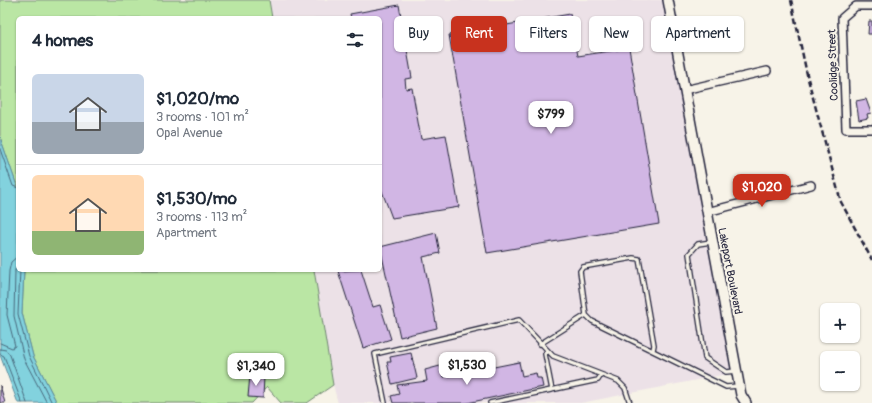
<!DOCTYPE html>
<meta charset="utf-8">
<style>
:root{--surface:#fff;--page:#f6f6f7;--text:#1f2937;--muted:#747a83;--line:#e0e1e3;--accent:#c8321e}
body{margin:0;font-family:Pangolin,sans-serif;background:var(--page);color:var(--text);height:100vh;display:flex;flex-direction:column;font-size:15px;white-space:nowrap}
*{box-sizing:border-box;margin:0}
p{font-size:13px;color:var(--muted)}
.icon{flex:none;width:22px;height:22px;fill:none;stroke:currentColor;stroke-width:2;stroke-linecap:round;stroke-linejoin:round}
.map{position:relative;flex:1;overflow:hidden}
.sheet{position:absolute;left:16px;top:16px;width:366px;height:256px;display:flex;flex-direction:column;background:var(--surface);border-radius:6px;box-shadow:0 1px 3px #0004}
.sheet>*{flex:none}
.guide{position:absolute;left:394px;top:16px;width:380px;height:36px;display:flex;gap:8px}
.tools{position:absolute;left:820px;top:303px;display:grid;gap:8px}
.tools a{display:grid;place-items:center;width:40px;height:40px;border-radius:6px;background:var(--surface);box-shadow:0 1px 3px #0004;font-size:20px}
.price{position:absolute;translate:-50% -34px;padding:0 9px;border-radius:8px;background:#fff;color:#222;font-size:13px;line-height:26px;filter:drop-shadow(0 1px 2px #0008)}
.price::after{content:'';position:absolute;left:50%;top:24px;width:12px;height:9px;margin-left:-6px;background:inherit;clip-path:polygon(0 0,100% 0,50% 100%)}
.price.selected{background:var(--accent);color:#fff}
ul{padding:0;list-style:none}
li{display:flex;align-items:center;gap:12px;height:100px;padding:0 16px}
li+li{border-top:1px solid var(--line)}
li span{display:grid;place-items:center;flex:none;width:112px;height:80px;border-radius:6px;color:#555}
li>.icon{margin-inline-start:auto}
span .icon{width:48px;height:48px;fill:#fffc;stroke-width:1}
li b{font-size:17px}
h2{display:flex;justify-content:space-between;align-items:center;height:48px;padding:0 16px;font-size:17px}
.tag{padding:0 14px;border-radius:6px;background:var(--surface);box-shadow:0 1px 3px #0004;font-size:14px;line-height:36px}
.tag.selected{background:var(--accent);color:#fff}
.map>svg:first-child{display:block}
.built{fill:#ece1e7}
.green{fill:#bae6a4;stroke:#6e8470}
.water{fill:#82d2de;stroke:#5c8c9d}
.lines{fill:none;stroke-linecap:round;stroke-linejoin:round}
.shore{stroke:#48687c;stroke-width:1}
.building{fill:#d1b6e4;stroke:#22223b}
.lane-casing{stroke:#22223b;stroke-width:6}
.street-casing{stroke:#22223b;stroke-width:10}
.secondary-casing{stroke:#22223b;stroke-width:12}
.lane{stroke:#f7f3e8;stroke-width:3.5}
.street{stroke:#f7f3e8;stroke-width:7}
.secondary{stroke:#f7f3e8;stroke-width:9}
.rail{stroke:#22223b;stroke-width:2.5;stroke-dasharray:6 3;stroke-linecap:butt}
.labels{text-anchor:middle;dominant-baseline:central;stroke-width:4;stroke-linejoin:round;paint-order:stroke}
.street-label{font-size:11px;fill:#22223b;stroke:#f7f3e8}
</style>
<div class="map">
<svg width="872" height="403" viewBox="0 0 872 403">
<rect width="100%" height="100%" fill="#f7f3e8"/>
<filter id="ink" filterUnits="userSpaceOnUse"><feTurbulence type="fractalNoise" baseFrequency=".025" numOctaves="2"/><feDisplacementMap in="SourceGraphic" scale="8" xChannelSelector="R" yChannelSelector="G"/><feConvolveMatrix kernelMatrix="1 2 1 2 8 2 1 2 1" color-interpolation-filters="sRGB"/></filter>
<g filter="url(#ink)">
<!-- built -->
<path class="built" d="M269,0H664L732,373L581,403H338L333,385L314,270H380V18H272Z"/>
<!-- green -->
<path class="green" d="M0,0H269L272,18H18V189L0,137Z
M24,270H314L333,385L307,403H281L267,387L252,403H57L33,356L22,313Z"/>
<!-- water -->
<path class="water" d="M0,137L18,189V270H24L22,313L33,356L57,403H18L0,355Z"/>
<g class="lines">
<!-- shore -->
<path class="shore" d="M0,149L13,186L18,188
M18,264L15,270L14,316L24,359L47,403
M20,270L18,314L29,356L52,403
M0,343L12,348L15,346L7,315L9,271L11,262L18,256
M0,349L6,350L10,355L27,403
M0,354L4,356L22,403"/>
</g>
<!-- building -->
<path class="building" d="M399,5L412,78L405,79L406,89L412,88L421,139L446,135L459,207L392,218L380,186V18H351L350,14Z
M570,14L578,56L629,48L659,224L487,253L449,35Z
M869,21H872V34H868Z
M866,99L871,113L867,114L868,118L859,120L856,101Z
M436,233L440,253L423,257L437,328L400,337L380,247Z
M361,270L373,307L380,305L391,339L363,348L338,271Z
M411,353L417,378L392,384L387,362H391L390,357Z
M519,362L522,376L536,373L537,378H541L543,387L467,403H393L391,396L399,394L397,385L427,381L425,370L440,366L444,377Z
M250,375L264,376L263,398L248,397Z
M0,385L5,403H0Z"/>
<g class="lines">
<!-- lane casing -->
<g class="lane-casing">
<path id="lane" d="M711,242L698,244L689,254L705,358L726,372L736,371
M540,344L586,315
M547,350L545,354L552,390
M653,350L654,345L639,259L633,258L583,267L580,271L586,315L592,321L726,387L739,386
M385,403L375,354L519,320L553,356L618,381L625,388L630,403
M490,403L598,380L601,375"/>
</g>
<!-- street casing -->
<g class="street-casing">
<path id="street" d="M872,6H856L842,18L846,129H872
M684,90L767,71
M707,212L811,185"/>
</g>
<!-- secondary casing -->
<g class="secondary-casing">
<path id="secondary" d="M668,0L741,395L746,403"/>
</g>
<!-- lane -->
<use href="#lane" class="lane"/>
<!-- street -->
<use href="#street" class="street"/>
<!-- secondary -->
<use href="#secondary" class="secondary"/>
<!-- rail -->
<path class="rail" d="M791,0L808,79L841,202L872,260"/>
</g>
</g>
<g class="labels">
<!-- street labels -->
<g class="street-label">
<text transform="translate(833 65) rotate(-92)">Coolidge Street</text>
<text transform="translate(730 271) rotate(79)">Lakeport Boulevard</text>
</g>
</g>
</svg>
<div class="tools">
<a>+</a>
<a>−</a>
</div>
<b class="price" style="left:551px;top:135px">$799</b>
<b class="price selected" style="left:762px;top:208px">$1,020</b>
<b class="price" style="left:467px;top:386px">$1,530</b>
<b class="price" style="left:256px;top:387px">$1,340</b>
<div class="guide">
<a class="tag">Buy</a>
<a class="tag selected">Rent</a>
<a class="tag">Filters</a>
<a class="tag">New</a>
<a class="tag">Apartment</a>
</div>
<section class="sheet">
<h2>4 homes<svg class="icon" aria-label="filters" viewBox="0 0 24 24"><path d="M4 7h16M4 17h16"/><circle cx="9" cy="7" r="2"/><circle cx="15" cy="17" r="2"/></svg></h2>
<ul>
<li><span style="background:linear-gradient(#c9d6e8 60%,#9aa5b1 0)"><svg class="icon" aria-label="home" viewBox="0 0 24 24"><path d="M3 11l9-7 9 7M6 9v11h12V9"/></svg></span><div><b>$1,020/mo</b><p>3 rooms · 101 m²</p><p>Opal Avenue</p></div></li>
<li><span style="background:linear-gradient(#ffd9b3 70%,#8fb573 0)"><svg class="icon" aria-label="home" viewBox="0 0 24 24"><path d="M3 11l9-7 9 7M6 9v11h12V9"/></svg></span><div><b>$1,530/mo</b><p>3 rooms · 113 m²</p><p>Apartment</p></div></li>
</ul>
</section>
</div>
